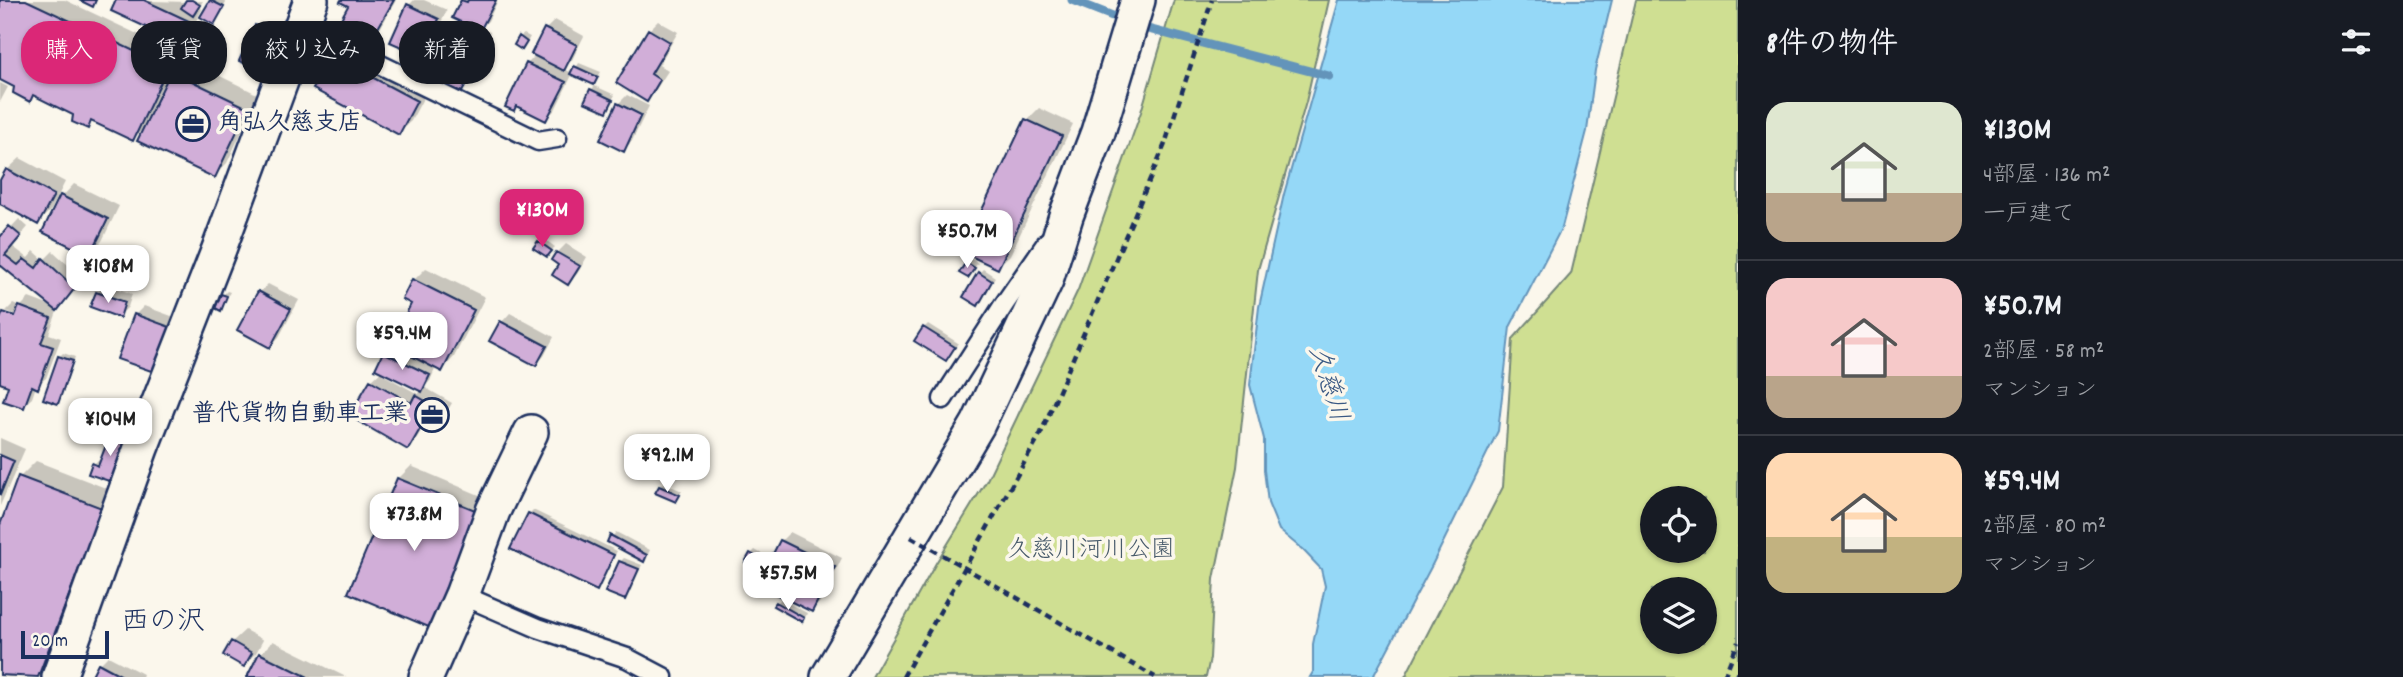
<!DOCTYPE html>
<html lang="ja">
<meta charset="utf-8">
<style>
:root{--surface:#171b24;--page:#20242c;--text:#f1f3f6;--muted:#9ea1a6;--line:#363941;--accent:#db2777}
body{margin:0;font-family:Dekko,"Klee One",sans-serif;background:var(--page);color:var(--text);height:100vh;display:flex;flex-direction:column;font-size:26px;white-space:nowrap}
*{box-sizing:border-box;margin:0}
p{font-size:23px;color:var(--muted)}
.icon{flex:none;width:38px;height:38px;fill:none;stroke:currentColor;stroke-width:2;stroke-linecap:round;stroke-linejoin:round}
.map{position:relative;flex:1;overflow:hidden}
.side{display:flex;flex-direction:column;background:var(--surface);width:665px}
.side>*{flex:none}
.banner{position:absolute;left:21px;top:21px;width:665px;height:63px;display:flex;gap:14px}
.controls{position:absolute;left:1640px;top:486px;display:grid;gap:14px}
.controls a{display:grid;place-items:center;width:77px;height:77px;border-radius:50%;background:var(--surface);box-shadow:0 2px 5px #0004;font-size:35px}
.scale{position:absolute;left:21px;bottom:18px;width:88px;box-sizing:border-box;padding-left:7px;border:4px solid #1b2f5e;border-top:0;font-size:19px;line-height:24px;white-space:nowrap;color:#1b2f5e;-webkit-text-stroke:5px #fbf7ec;paint-order:stroke}
.price{position:absolute;translate:-50% -60px;padding:0 16px;border-radius:14px;background:#fff;color:#222;font-size:23px;line-height:46px;filter:drop-shadow(0 2px 4px #0008)}
.price::after{content:'';position:absolute;left:50%;top:42px;width:21px;height:16px;margin-left:-10px;background:inherit;clip-path:polygon(0 0,100% 0,50% 100%)}
.price.active{background:var(--accent);color:#fff}
ul{padding:0;list-style:none}
li{display:flex;align-items:center;gap:21px;height:175px;padding:0 28px}
li+li{border-top:2px solid var(--line)}
li span{display:grid;place-items:center;flex:none;width:196px;height:140px;border-radius:21px;color:#555}
li>.icon{margin-inline-start:auto}
span .icon{width:84px;height:84px;fill:#fffc;stroke-width:1}
li b{font-size:30px}
h2{display:flex;justify-content:space-between;align-items:center;height:84px;padding:0 28px;font-size:30px}
.tag{padding:0 24px;border-radius:28px;background:var(--surface);box-shadow:0 2px 5px #0004;font-size:24px;line-height:63px}
.tag.active{background:var(--accent);color:#fff}
main{display:flex;flex:1;min-height:0}
.map>svg:first-child{display:block}
.green{fill:#cfdf92;stroke:#758778;stroke-width:2;fill-rule:evenodd}
.water{fill:#95d8f7;stroke:#6494ba;stroke-width:2}
.shadow{fill:#0003;fill-rule:evenodd}
.lines{fill:none;stroke-linecap:round;stroke-linejoin:round}
.stream{stroke:#6494ba;stroke-width:9}
.building{fill:#d1aed8;stroke:#1b2f5e;stroke-width:2}
.service-casing{stroke:#1b2f5e;stroke-width:23}
.minor-casing{stroke:#1b2f5e;stroke-width:38}
.path{stroke:#1b2f5e;stroke-width:4.5;stroke-dasharray:7 5;stroke-linecap:butt}
.service{stroke:#fbf7ec;stroke-width:18}
.minor{stroke:#fbf7ec;stroke-width:33}
.path-bridge{stroke:#1b2f5e;stroke-width:4.5;stroke-dasharray:7 5;stroke-linecap:butt}
.labels{text-anchor:middle;dominant-baseline:central;stroke-width:7;stroke-linejoin:round;paint-order:stroke}
.poi-label{font-size:24px;font-weight:bold;fill:#1b2f5e;stroke:#fbf7ec;text-anchor:start}
.park-label{font-size:24px;fill:#485b6b;stroke:#fbf7ec}
.water-label{font-size:26px;font-style:italic;fill:#3a5984;stroke:#fbf7ec}
.quarter-label{font-size:28px;fill:#1b2f5e;stroke:#fbf7ec}
</style>
<main>
<div class="map">
<svg width="1738" height="677" viewBox="0 0 1738 677">
<rect width="100%" height="100%" fill="#fbf7ec"/>
<filter id="ink" filterUnits="userSpaceOnUse"><feTurbulence type="fractalNoise" baseFrequency=".0143" numOctaves="2"/><feDisplacementMap in="SourceGraphic" scale="14" xChannelSelector="R" yChannelSelector="G"/><feConvolveMatrix kernelMatrix="1 2 1 2 8 2 1 2 1" color-interpolation-filters="sRGB"/></filter>
<g filter="url(#ink)">
<!-- green -->
<path class="green" d="M1174,0H1329L1306,102L1258,270L1237,467L1214,579L1210,658L1206,677H872L936,563L987,480L1078,290L1141,112Z
M1636,0H1738V677H1405L1503,487L1513,339L1571,274ZM1652,499H1704V551H1652ZM1652,590H1704V642H1652Z"/>
<!-- water -->
<path class="water" d="M1339,0H1612L1595,70L1587,131L1562,227L1510,327L1498,431L1431,567L1373,677H1310L1313,672V644L1325,586L1321,569L1303,550L1279,530L1268,503L1264,470V439L1250,385L1259,307L1284,194Z"/>
<!-- shadow -->
<path class="shadow" d="M0,0H65L180,54L172,72L185,59L259,95L227,163L214,176L146,126L133,139L94,120L87,127L75,114L35,94L30,100L16,86L0,78Z
M118,0L187,2L203,1L199,7L202,9L192,29L180,41Z
M212,0H222L226,3L217,19L203,17Z
M343,0H396L377,34L369,42L351,6Z
M414,0H424L447,10L435,35L427,44L415,38L406,47L409,5Z
M463,0H498L488,21L480,28L490,32L476,65L468,74L453,29L462,20L455,17Z
M555,20L584,36L572,60L563,69L573,73L579,63L601,72L594,83L573,73L555,110L546,118L518,105L513,109L527,64L536,55L546,29Z
M658,21L678,32L659,65L668,71L655,91L647,100L618,83L649,30Z
M260,22L282,31L267,66L263,70L256,26Z
M524,34L530,37L526,44L520,37Z
M335,39L428,89L411,121L398,133L321,79L322,51Z
M420,53L427,56L420,69L412,65Z
M457,73L469,78L462,90L449,85Z
M0,83L8,87L0,102Z
M595,86L615,95L606,110L591,90Z
M627,95L649,106L632,141L624,150L618,104Z
M1039,108L1073,124L1010,255L997,267L1027,120Z
M20,158L65,182L51,210L38,222L0,202V184L7,170Z
M74,184L119,206L102,241L89,254L62,197Z
M19,219L28,227L12,246L28,258L34,251L44,260L53,251L82,278L58,309L49,334L61,338L46,378L36,386L32,398L23,406L10,385L0,381V324L4,313L13,304L20,307L29,298L56,308L0,263V239ZM6,311L24,317L23,320L6,315Z
M543,238L555,247L547,255L539,242Z
M566,244L587,257L577,274L568,283L557,253Z
M971,259L978,263L968,276L967,263Z
M426,268L485,297L454,357L442,370L436,367L430,381L424,387L452,403L442,420L433,428L425,424L416,439L408,448L371,381L382,371L385,353L393,345L413,303L414,280ZM383,371L423,390L418,394L382,374Z
M983,269L995,277L978,303L979,273Z
M106,284L132,294L128,307L119,316L97,293Z
M268,284L299,300L279,337L270,346L260,292Z
M227,291L230,292L220,309L223,295Z
M144,306L177,318L162,362L135,315Z
M510,313L554,337L544,356L536,364L502,322Z
M928,324L958,343L950,355L924,328Z
M63,353L75,357L61,398L57,402L59,357Z
M116,429L131,434L116,476L94,464L98,460L101,462L112,433Z
M0,438L25,449L0,506Z
M36,461L116,492L49,670L43,677H9L0,674V530L20,477Z
M411,466L491,500L431,626L398,479Z
M664,483L682,491L676,500L660,487Z
M533,510L617,551L597,589L529,514Z
M616,532L650,550L647,556L643,560L609,541Z
M790,532L842,558L820,602L812,610L760,584L781,541Z
M755,550L767,557L759,568L751,554Z
M624,558L642,565L625,598L620,562Z
M781,599L807,613L806,616L802,620L777,603Z
M245,630L263,640L256,653L243,665L232,642Z
M273,641L346,677H249L260,654Z
M108,656L143,674L142,677H93L100,664Z"/>
<g class="lines">
<!-- stream -->
<path class="stream" d="M1072,0L1120,19
M1148,29L1329,76"/>
</g>
<!-- building -->
<path class="building" d="M0,0H26L168,67L133,141L91,121L88,129L72,122L73,115L33,95L30,102L13,93L14,87L0,80Z
M79,0H96L93,7Z
M116,0H144L191,22L180,43L111,11Z
M186,0H192L200,5L193,16L181,8Z
M210,0L224,7L214,25L200,17Z
M341,0H394L369,44L337,26L348,6L340,2Z
M461,0L467,2L468,0H496L480,31L452,18Z
M407,4L439,19L427,46L411,38L406,49L390,42Z
M255,25L279,35L264,72L239,61Z
M452,28L483,41L468,76L437,63Z
M544,28L577,45L564,71L531,54Z
M648,29L670,42L651,74L660,80L647,102L616,83Z
M519,36L527,42L522,50L514,45Z
M321,50L417,101L399,135L313,89L319,80L308,74Z
M415,56L425,60L420,71L410,66Z
M526,63L566,82L546,121L516,106L514,111L505,107Z
M574,66L598,77L594,85L570,74Z
M171,71L248,108L215,178L137,141Z
M451,76L467,83L462,92L447,86Z
M590,89L613,100L607,112L584,102Z
M617,103L641,115L624,152L600,140Z
M1025,119L1062,136L998,269L962,252Z
M6,169L54,195L38,225L0,204V180Z
M60,195L108,219L90,256L42,232Z
M9,226L21,236L5,255L18,265L24,259L36,268L43,258L75,288L57,311L0,265V237Z
M538,241L552,251L547,257L533,248Z
M556,252L580,266L568,285L552,275L558,265L551,260Z
M966,262L975,268L968,278L959,273Z
M978,272L992,281L978,306L963,297Z
M412,279L474,310L442,372L390,345L411,304L402,299Z
M258,291L291,309L270,348L237,330Z
M96,292L125,302L120,318L90,307Z
M221,294L227,296L221,311L215,308Z
M19,306L51,318L41,343L53,347L38,389L32,386L24,408L3,401L8,386L0,383V319L3,312L15,316Z
M134,314L170,327L154,372L117,359Z
M500,321L547,346L536,366L489,341Z
M923,327L955,347L946,361L914,341Z
M383,352L430,375L422,392L375,369Z
M58,356L73,361L58,404L43,399Z
M370,380L411,403L415,395L444,412L434,431L423,424L408,450L349,416Z
M111,432L128,438L112,482L88,474L92,463L98,466Z
M0,455L14,461L0,495Z
M18,476L102,508L38,677L0,675V525Z
M397,478L480,512L431,628L348,593Z
M659,486L680,495L676,502L655,493Z
M528,513L614,555L597,591L510,549Z
M610,535L647,555L644,562L607,542Z
M780,540L835,567L812,612L757,585Z
M750,553L764,561L759,570L745,562Z
M619,561L639,569L625,600L605,592Z
M776,602L804,618L802,622L773,606Z
M231,641L252,653L244,667L223,655Z
M259,653L308,677H247Z
M98,663L124,677H91Z"/>
<g class="lines">
<!-- service casing -->
<g class="service-casing">
<path id="service" d="M300,30L350,50L538,141L557,138
M943,399L1005,303L1048,241
M462,595L538,628L627,658L663,677"/>
</g>
<!-- minor casing -->
<g class="minor-casing">
<path id="minor" d="M59,677L141,448L219,249L311,0
M426,677L462,595L493,511L531,432
M828,677L978,424L1046,280L1066,216L1098,132L1138,0"/>
</g>
<!-- path -->
<path class="path" d="M903,677L1041,433L1165,144L1212,0
M1724,677L1738,642
M1735,677L1738,673"/>
<!-- service -->
<use href="#service" class="service"/>
<!-- minor -->
<use href="#minor" class="minor"/>
<!-- path-bridge -->
<path class="path-bridge" d="M911,537L1155,677"/>
</g>
</g>
<!-- icons -->
<defs>
<g id="office-ring" transform="scale(1.75)"><circle r="9.5" fill="#fbf7ec" stroke="#1b2f5e" stroke-width="1.5"/><path d="M-6-3h4V-5.5h4V-3h4V5H-6ZM-1-4.5V-3h2v-1.5ZM-6 0V1H6V0Z" fill="#1b2f5e"/></g>
</defs>
<g fill-rule="evenodd">
<use href="#office-ring" x="193" y="124"/>
<use href="#office-ring" x="432" y="415"/>
</g>
<g class="labels">
<!-- poi labels -->
<g class="poi-label">
<text x="218" y="124">角弘久慈支店</text>
<text x="408" y="415" text-anchor="end">普代貨物自動車工業</text>
</g>
<!-- park labels -->
<g class="park-label">
<text x="1091" y="551">久慈川河川公園</text>
</g>
<!-- water labels -->
<g class="water-label">
<text transform="translate(1327 384) rotate(73)">久慈川</text>
</g>
<!-- quarter labels -->
<g class="quarter-label">
<text x="163" y="624">西の沢</text>
</g>
</g>
</svg>
<div class="controls">
<a><svg class="icon" aria-label="locate" viewBox="0 0 24 24"><circle cx="12" cy="12" r="6"/><path d="M12 2v4M12 18v4M2 12h4M18 12h4"/></svg></a>
<a><svg class="icon" aria-label="layers" viewBox="0 0 24 24"><path d="M12 4l9 5-9 5-9-5zM3 14l9 5 9-5"/></svg></a>
</div>
<div class="scale">20 m</div>
<b class="price active" style="left:542px;top:249px">¥130M</b>
<b class="price" style="left:967px;top:270px">¥50.7M</b>
<b class="price" style="left:108px;top:305px">¥108M</b>
<b class="price" style="left:402px;top:372px">¥59.4M</b>
<b class="price" style="left:110px;top:458px">¥104M</b>
<b class="price" style="left:667px;top:494px">¥92.1M</b>
<b class="price" style="left:414px;top:553px">¥73.8M</b>
<b class="price" style="left:788px;top:612px">¥57.5M</b>
<div class="banner">
<a class="tag active">購入</a>
<a class="tag">賃貸</a>
<a class="tag">絞り込み</a>
<a class="tag">新着</a>
</div>
</div>
<section class="side">
<h2>8件の物件<svg class="icon" aria-label="filters" viewBox="0 0 24 24"><path d="M4 7h16M4 17h16"/><circle cx="9" cy="7" r="2"/><circle cx="15" cy="17" r="2"/></svg></h2>
<ul>
<li><span style="background:linear-gradient(#dfe7d0 65%,#b9a48a 0)"><svg class="icon" aria-label="home" viewBox="0 0 24 24"><path d="M3 11l9-7 9 7M6 9v11h12V9"/></svg></span><div><b>¥130M</b><p>4部屋 · 136 m²</p><p>一戸建て</p></div></li>
<li><span style="background:linear-gradient(#f6c9c9 70%,#b9a48a 0)"><svg class="icon" aria-label="home" viewBox="0 0 24 24"><path d="M3 11l9-7 9 7M6 9v11h12V9"/></svg></span><div><b>¥50.7M</b><p>2部屋 · 58 m²</p><p>マンション</p></div></li>
<li><span style="background:linear-gradient(#ffd9b3 60%,#c2b280 0)"><svg class="icon" aria-label="home" viewBox="0 0 24 24"><path d="M3 11l9-7 9 7M6 9v11h12V9"/></svg></span><div><b>¥59.4M</b><p>2部屋 · 80 m²</p><p>マンション</p></div></li>
</ul>
</section>
</main>
